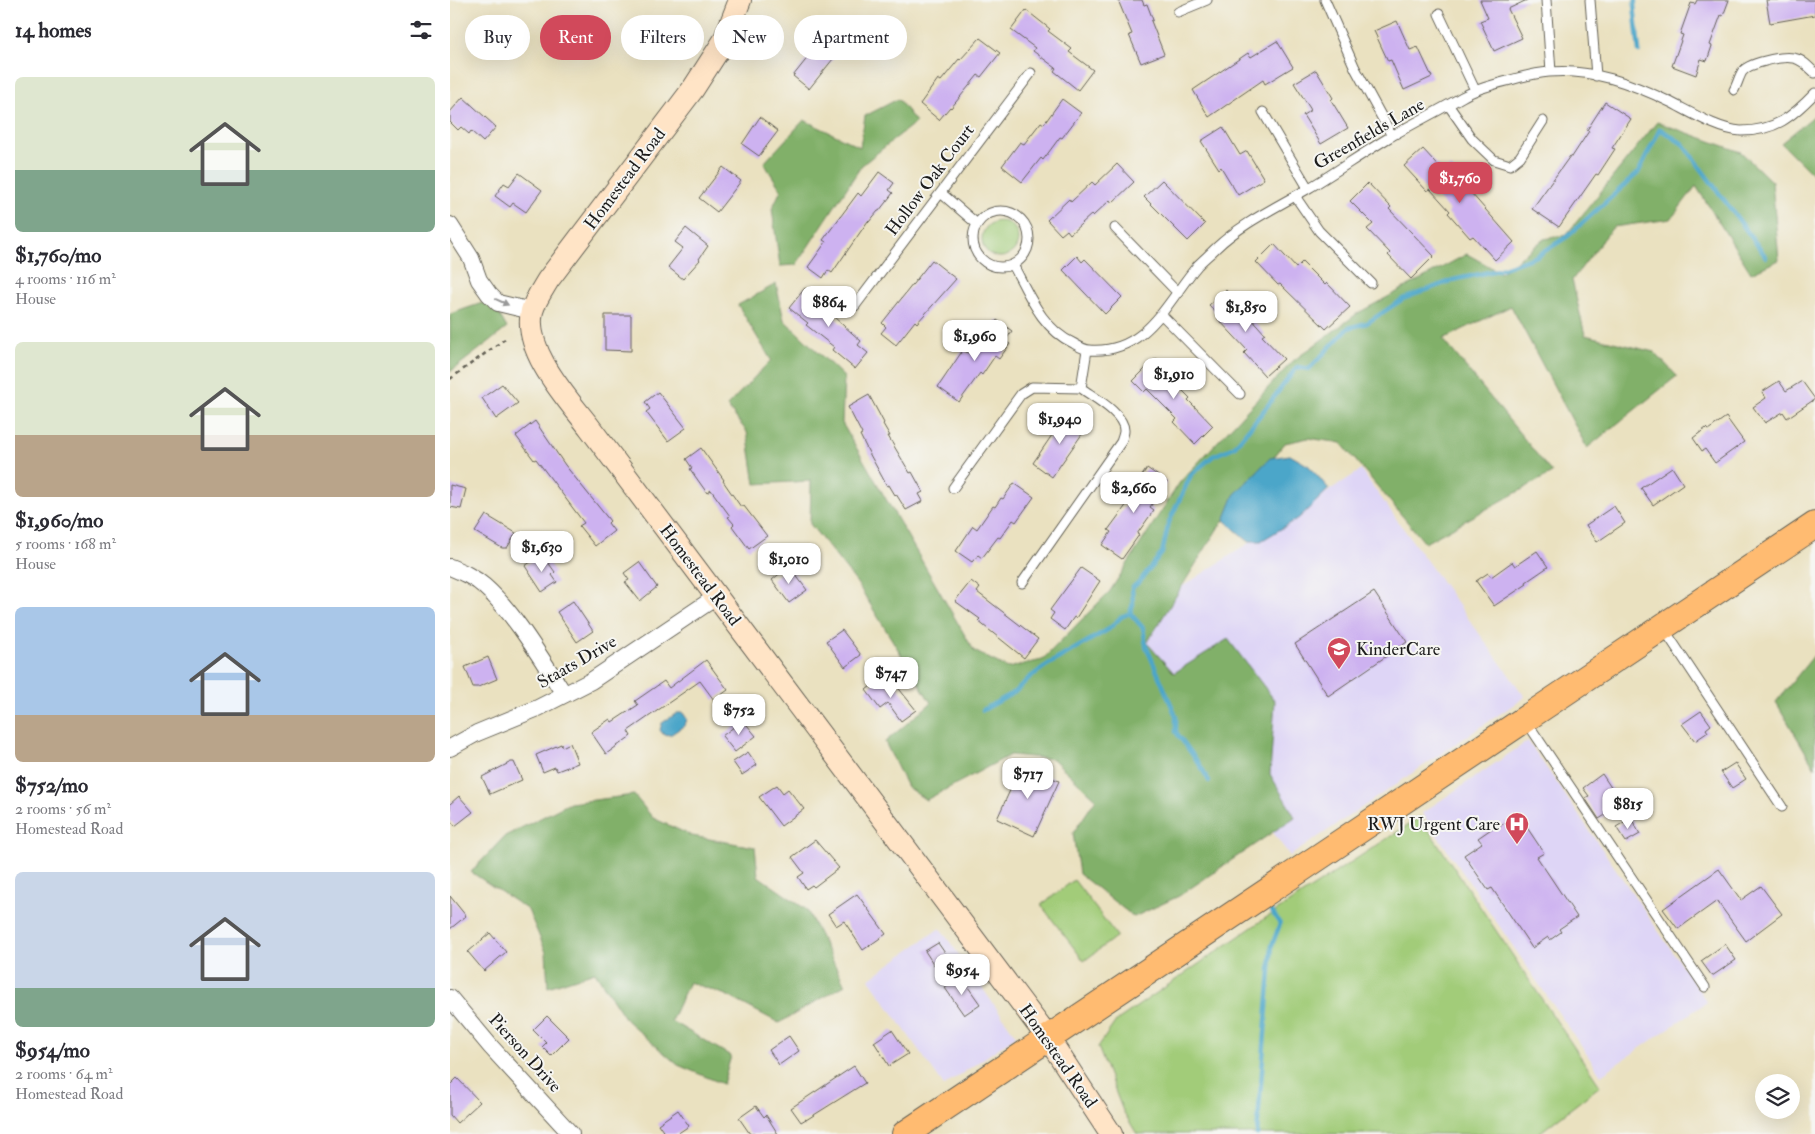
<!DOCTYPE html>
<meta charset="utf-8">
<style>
:root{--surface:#fff;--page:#f7f7f7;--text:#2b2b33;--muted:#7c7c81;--accent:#d1495b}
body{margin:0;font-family:"IM FELL Double Pica",serif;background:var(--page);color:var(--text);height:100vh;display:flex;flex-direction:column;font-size:19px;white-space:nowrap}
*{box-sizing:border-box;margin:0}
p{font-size:16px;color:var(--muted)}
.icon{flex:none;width:28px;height:28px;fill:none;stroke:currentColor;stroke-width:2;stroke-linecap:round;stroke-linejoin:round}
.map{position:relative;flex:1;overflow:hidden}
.panel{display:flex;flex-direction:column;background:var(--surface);width:450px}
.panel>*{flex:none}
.banner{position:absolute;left:15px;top:15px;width:475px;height:45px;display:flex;gap:10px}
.tools{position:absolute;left:1305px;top:1074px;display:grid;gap:10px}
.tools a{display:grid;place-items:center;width:45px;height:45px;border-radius:50%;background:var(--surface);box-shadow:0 5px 20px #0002;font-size:25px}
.price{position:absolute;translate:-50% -42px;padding:0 11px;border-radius:10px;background:#fff;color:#222;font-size:16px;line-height:32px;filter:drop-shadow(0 1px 2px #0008)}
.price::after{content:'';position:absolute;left:50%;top:30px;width:15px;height:11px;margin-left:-8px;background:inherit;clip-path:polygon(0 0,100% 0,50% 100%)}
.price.active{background:var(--accent);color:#fff}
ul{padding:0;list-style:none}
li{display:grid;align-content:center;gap:10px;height:265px;padding:0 15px}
li span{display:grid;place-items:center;height:155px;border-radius:8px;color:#555}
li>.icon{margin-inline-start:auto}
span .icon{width:90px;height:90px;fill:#fffc;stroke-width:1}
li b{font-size:21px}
h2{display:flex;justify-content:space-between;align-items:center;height:60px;padding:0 15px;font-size:21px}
.pill{padding:0 18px;border-radius:22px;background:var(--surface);box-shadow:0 5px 20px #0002;font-size:18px;line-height:45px}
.pill.active{background:var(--accent);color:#fff}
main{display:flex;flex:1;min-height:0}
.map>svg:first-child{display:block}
.built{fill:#ded5f6}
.green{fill:#a2cc79;stroke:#5f744a}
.forest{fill:#81b069;stroke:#4e6642}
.water{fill:#4ba6c9;stroke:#346172}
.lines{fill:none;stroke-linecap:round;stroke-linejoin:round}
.stream{stroke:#4ba6c9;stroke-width:4.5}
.building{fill:#cdb2f0}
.lane-casing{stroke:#646155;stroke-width:11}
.street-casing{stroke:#646155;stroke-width:18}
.secondary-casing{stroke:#646155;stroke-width:24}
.primary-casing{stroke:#646155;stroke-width:28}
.path{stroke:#646155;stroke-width:2.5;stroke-dasharray:4 4;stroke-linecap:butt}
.lane{stroke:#fff;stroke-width:9}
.street{stroke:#fff;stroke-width:16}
.secondary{stroke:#ffe4c6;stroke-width:22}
.primary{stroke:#ffbb71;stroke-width:26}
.oneway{fill:#999}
.labels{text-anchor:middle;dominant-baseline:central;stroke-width:4;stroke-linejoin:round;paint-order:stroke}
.street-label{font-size:18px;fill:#1c1c1c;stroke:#f6f6f2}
.poi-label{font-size:18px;fill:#1c1c1c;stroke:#f6f6f2;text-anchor:start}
</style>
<main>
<section class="panel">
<h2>14 homes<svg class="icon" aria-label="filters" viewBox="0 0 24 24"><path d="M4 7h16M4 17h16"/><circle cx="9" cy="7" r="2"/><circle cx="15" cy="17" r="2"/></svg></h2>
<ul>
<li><span style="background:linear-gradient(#dfe7d0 60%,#7fa58c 0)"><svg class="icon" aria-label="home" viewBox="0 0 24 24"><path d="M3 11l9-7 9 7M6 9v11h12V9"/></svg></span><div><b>$1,760/mo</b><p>4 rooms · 116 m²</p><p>House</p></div></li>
<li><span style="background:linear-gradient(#dfe7d0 60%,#b9a48a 0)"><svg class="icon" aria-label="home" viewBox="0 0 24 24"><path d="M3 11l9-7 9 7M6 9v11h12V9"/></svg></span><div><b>$1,960/mo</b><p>5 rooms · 168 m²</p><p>House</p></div></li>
<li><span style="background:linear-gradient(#a9c7e8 70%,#b9a48a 0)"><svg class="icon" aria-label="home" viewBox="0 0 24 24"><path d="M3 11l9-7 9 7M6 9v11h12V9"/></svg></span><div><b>$752/mo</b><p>2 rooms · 56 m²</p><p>Homestead Road</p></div></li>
<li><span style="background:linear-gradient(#c9d6e8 75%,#7fa58c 0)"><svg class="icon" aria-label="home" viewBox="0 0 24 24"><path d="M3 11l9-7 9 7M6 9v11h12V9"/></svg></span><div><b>$954/mo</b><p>2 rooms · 64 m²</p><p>Homestead Road</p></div></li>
</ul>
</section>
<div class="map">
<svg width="1365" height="1134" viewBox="0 0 1365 1134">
<rect width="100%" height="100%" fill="#f6f6f2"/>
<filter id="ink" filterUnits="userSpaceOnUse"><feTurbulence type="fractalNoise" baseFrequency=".02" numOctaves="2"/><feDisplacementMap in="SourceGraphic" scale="10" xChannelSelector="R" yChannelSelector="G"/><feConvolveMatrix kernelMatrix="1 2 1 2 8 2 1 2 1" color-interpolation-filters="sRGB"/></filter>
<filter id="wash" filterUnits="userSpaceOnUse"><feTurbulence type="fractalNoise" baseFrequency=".0096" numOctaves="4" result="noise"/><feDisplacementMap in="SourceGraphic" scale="20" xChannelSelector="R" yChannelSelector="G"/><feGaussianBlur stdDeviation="1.12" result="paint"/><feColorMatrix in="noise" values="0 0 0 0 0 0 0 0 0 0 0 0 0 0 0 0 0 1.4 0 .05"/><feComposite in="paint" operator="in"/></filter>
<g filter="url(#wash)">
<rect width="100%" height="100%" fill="#eae1c0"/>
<!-- built -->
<path class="built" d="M911,470L1075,697L840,856L675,624Z
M1078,741L1257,1002L1151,1075L972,813Z
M490,928L566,1036L494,1086L419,979Z"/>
<!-- green -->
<path class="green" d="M532 239a18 18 0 1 1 36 0a18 18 0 1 1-36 0Z
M970,817L1150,1086L1088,1134H687L673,1111L648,1047L666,1021L811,921Z
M624,880L667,936L634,961L591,905Z"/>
<!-- forest -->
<path class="forest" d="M448,99L466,122L412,165L346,265L330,266L322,209L331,190L314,163L354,120L410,147L415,116Z
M1365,115V177L1331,143Z
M1207,122L1291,152L1322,182L1329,260L1301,273L1246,186L1221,219L1163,227L1122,280L1135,335L1204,352L1227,376L1137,448L1061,306L993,339L1102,473L975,543L891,443L858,438L835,443L768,528L697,643L724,673L778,639L825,701L820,774L845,817L729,896L684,917L629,874L623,833L646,799L603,759L560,755L476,800L457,787L435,742L481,703L407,583L360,524L361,481L305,484L297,432L277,406L321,360L288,305L326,284L334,320L394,377L392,423L524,651L558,668L592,660L660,591L730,482L843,361L908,313L1017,254L1051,273L1094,239L1116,235Z
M41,300L57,328L0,372V314Z
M1365,654V768L1326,702Z
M184,795L203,818L242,836L305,847L308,876L357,910L395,985L329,1023L276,995L239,982L221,1021L281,1056L273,1084L228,1065L177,1021L145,972L98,987L96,952L78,910L21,872L55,836L120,803Z"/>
<!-- water -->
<path class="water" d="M840,455L859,466L879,489L849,518L811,541H798L774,520L784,495L820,458Z
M227,713H233L237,719L235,725L220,735L213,734L210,730L212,723Z"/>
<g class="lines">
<!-- stream -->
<path class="stream" d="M1186,0L1184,5L1189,51
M680,613L693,628L696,646L726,716V732L750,765L759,781
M533,710L565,692L579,678L597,665L659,629L671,617L680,613L683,604L682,588L690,581L712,553L719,522L741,475L763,456L784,447L815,409L847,367L859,369L898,328L917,323L953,299L1003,280L1048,270L1087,256L1118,236L1188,173L1210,129L1233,144L1316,257
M807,1134L822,945L830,924L821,910"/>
</g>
<g id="blocks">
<!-- building -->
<path class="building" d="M668,0H692L694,5L697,4L703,20L701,21L714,54L691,63L679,35L682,34Z
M1030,0H1077L1058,9L1072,38L1044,51L1030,21L1038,18Z
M1247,0H1279L1273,16L1271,15L1260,45L1262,46L1257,61L1251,59L1246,75L1222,66L1233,35L1230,34L1241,3L1245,4Z
M1316,0H1365V15L1320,23Z
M576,10L600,29L598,31L622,49L619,52L643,70L628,90L604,71L606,68L583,51L585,48L561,30Z
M947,21L960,50L968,47L982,77L954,90L941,60L938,61L924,31Z
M375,36L391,49L359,89L343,76Z
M530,38L550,53L531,77L528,75L501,108L500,107L489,120L470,104L488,79L491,81L509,59L510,60Z
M827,41L843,67L815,84L813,80L759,117L743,90L798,53L801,57Z
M866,70L883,98L881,100L898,128L871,144L853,115L861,110L844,83Z
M13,97L46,127L33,142L21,131L19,134L11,127L8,130L0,122V112Z
M612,99L631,113L612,138L610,137L593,160L591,158L572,182L552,166L570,142L574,144L591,122L594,124Z
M1155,102L1181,119L1162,148L1165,149L1148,175L1146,174L1109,227L1082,209L1120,156L1122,157L1139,131L1137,130Z
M310,117L328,131L309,156L292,144Z
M773,127L790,155L797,151L814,179L788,195L771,167L769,169L751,141Z
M973,149L995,173L1001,167L1023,191L1021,193L1064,242L1045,260L1023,236L1020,238L998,213L1000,211L980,189L977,191L954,166Z
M667,164L684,182L662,203L660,200L643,216L642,214L620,234L617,230L611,235L597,220L619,199L621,202L642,182L645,185Z
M273,167L291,181L267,212L249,198Z
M429,172L444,183L439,190L443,193L429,211H428L419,222L418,221L382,273L378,270L373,278L358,267L376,242L373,240L408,193L411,196Z
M69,173L92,190L76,212L63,203L60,207L45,196L54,183L59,186Z
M712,180L755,224L738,241L694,197Z
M918,183L941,207L939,209L984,256L961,279L938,255L940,253L917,229L923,224L900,201Z
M236,228L258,246L249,259L250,260L233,279L218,267L233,248L225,242Z
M824,244L846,268L852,262L875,285L877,283L900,307L876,329L830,284L828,285L806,262Z
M627,256L632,262L635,259L672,297L655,314L613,270Z
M482,260L506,279L467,323L465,321L446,345L431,333L436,327L432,323Z
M355,288L379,307L376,310L411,341L408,345L418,353L405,369L382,350L384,347L356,325L358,323L339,308Z
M776,290L815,334L812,336L834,359L815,376L794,353L797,350L768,319L770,317L759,305Z
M155,315H181V351L155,350Z
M547,320L562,331L555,341L560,344L549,359L545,356L532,375L530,373L509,402L488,387L513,350L518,353L526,342L529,344Z
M706,358L728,379L724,382L740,398L738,400L742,404L763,426L745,444L724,422L727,419L697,389L694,392L683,381Z
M1329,381L1336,391L1352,381L1365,399L1337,418L1333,412L1315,423L1303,407L1316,398L1312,392Z
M52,384L68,403L46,419L32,398Z
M208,392L236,428L218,441L196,412L200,409L195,402Z
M419,395L434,423L433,424L440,436H438L460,473L462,472L473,492L469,494L473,501L456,510L446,494L445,495L439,485L437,486L418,451L410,435L412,434L398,407Z
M617,413L637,427L602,477L583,463Z
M1276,417L1294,442L1265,463L1255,449L1252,451L1243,438L1256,428L1258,430Z
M85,421L115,465L160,521L158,523L164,531L145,546L129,526L134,523L86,459L84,460L66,436Z
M251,448L274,480L273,481L291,507L294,506L317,536L299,549L282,526L284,524L278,517L280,516L261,490L257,493L240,469L242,468L236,459Z
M1222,467L1233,484L1203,505L1191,488Z
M697,468L717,482L700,507L704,510L687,534L689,535L672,559L652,545L661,532L658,530L683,496L680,494Z
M564,483L584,497L566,522L563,520L550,538L548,537L532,558L528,555L522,562L506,551L523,526L527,529L543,506L545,507L551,498L553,499Z
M0,485L16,489L11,509L0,507Z
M1164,506L1175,523L1147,542L1136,525Z
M36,515L66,533L57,548H52L25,532Z
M1087,551L1098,567L1076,582L1077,584L1044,606L1026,581L1038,573L1041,577L1062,562L1065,566Z
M92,554L105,572L102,575L107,582L92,592L75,566Z
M189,562L207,587L190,601L175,582L179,580L174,573Z
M339,566L357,590L339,603L322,580Z
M631,568L650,581L626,618L624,617L615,630L600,619L604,613L600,610Z
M521,581L530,588L527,592L588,639L574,658L528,621L530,619L505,601Z
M924,592L957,642L878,696L845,644Z
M123,601L143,631L127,642L107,612Z
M392,630L411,655L395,667L376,641Z
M38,657L47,679L28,687H23L15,667Z
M256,660L278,690L264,700L250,681L178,731L181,736L156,754L141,732L160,719L162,722L188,705L185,701L214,681L219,688Z
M432,677L441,689L446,685L466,710L451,721L438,703L430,709L416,690Z
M1251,711L1261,725L1256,729L1258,732L1245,741L1232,724Z
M293,720L306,736L285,752L272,736Z
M120,743L128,763L107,771L105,767L93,772L86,755L111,744L112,747Z
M298,752L307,765L292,775L283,762Z
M61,762H64L72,780L40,794L32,777Z
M1285,763L1296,779L1282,788L1271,772Z
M572,764L609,781L584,836L547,819Z
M1152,774L1166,795L1154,803L1160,812L1149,819L1135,798L1139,796L1133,788Z
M327,785L333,793L338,789L354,809L331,826L309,797Z
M9,796L23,812L5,826L0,820V804Z
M1070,817L1094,853L1087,857L1127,917L1109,929L1111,932L1100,940L1098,937L1082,948L1042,888L1038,890L1014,855L1032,843L1028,838L1047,825L1048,827L1058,821L1060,824Z
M1181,818L1190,834L1176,842L1166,827Z
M365,840L389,868L364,887L362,885L356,889L348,877L354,873L342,857Z
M1269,869L1291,900L1311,886L1332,914L1296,941L1267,901L1228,929L1213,909Z
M407,894L436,934L413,950L394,921L386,926L378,914Z
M0,896L16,916L0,929Z
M40,933L56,952L34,971L18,952Z
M488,943L497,956L484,965L475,951Z
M1275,944L1286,960L1262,976L1251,961Z
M511,977L530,1004L514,1015L495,988Z
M97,1016L119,1038L101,1056L92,1047L96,1043L83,1030Z
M442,1030L458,1054L439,1066L424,1042Z
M339,1036L349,1051L329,1065L319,1050Z
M404,1066L415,1083L356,1120V1119L351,1122L341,1108Z
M7,1078L30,1102L7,1123L0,1115V1085Z
M306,1106L314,1117L316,1115L328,1134H300L289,1118Z
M228,1110L239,1126L227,1134H215L208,1124Z"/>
</g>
</g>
<g filter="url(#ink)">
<use href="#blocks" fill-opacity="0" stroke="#646155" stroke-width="1"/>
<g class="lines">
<!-- lane casing -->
<g class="lane-casing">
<path id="lane" d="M875,0L905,68L942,136
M1096,0L1101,72
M1140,0L1146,76
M728,12L757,0
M989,14L1025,90
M1284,90C1287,85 1289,77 1292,72C1298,63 1332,56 1343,58C1352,59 1359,67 1365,73
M999,106L1022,139L1044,160L1060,165L1070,157L1093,121
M813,112L858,188
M491,193L527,224
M845,196L869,231L921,283
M523 239a28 28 0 1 1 56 0a28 28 0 1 1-56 0Z
M665,228L728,293
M563,265C579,294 591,328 623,343C628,346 634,350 640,350C697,354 717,301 748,265C754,259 760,254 766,248C792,223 827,207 859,188C886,172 913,153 940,137C964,123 988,111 1012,97C1026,89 1041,85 1057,81C1071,77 1085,73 1099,72C1141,68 1183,84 1220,102C1240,112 1269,130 1291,131C1325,131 1342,117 1365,93
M405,306L581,73
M711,314L790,394
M631,388L637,350
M503,488L571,394L582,387L631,388
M572,583L671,442C672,439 674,434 674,431C675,414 643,397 631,388
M1214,629L1332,807
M1076,721L1255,987"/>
</g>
<!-- street casing -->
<g class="street-casing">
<path id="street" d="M0,225L21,258L29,280L39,294L48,303L82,311
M0,567C12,572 24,577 34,586C64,612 92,660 114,694
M0,748L27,733L88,708L141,681L266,597
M0,998L41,1047L121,1134"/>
</g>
<!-- secondary casing -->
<g class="secondary-casing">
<path id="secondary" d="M290,0L274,41L243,89L98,280C92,290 85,300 82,311C73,351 117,398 140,428L598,1038L661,1134"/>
</g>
<!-- primary casing -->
<g class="primary-casing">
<path id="primary" d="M455,1134L1365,525"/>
</g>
<!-- path -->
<path class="path" d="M0,379L55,339"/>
<!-- lane -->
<use href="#lane" class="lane"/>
<!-- street -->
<use href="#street" class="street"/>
<!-- secondary -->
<use href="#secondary" class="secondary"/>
<!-- primary -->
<use href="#primary" class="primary"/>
</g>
<!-- one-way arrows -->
<defs><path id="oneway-solid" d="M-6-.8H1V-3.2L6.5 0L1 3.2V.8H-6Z" transform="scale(1.25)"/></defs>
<use class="oneway" href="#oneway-solid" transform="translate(52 302) rotate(25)"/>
</g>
<!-- icons -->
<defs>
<g id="school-pin" transform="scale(1.25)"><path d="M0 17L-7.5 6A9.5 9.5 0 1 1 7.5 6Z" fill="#d1495b" stroke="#f6f6f2"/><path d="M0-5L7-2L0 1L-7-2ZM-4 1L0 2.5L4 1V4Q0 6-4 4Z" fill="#fff"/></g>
<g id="hospital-pin" transform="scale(1.25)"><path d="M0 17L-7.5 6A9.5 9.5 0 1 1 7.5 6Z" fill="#d1495b" stroke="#f6f6f2"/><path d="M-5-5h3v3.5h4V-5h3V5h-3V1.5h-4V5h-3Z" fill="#fff"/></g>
</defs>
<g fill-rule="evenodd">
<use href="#school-pin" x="889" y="649"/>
<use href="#hospital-pin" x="1067" y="824"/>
</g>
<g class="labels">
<!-- street labels -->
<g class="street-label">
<text transform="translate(919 134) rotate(-30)">Greenfields Lane</text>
<text transform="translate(175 179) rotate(-53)">Homestead Road</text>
<text transform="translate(480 180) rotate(-53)">Hollow Oak Court</text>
<text transform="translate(250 575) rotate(53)">Homestead Road</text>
<text transform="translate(127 662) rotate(-30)">Staats Drive</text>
<text transform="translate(75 1053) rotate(48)">Pierson Drive</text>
<text transform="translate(608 1056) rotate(55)">Homestead Road</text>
</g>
<!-- poi labels -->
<g class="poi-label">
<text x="906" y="649">KinderCare</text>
<text x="1050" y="824" text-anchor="end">RWJ Urgent Care</text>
</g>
</g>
</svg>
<div class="tools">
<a><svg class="icon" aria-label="layers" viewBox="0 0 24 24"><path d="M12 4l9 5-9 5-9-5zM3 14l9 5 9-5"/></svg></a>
</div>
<b class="price active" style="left:1010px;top:204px">$1,760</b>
<b class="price" style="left:379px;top:328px">$864</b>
<b class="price" style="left:796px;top:333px">$1,850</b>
<b class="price" style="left:525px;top:362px">$1,960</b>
<b class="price" style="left:724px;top:400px">$1,910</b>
<b class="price" style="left:610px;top:445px">$1,940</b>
<b class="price" style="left:684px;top:514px">$2,660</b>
<b class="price" style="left:92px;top:573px">$1,630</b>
<b class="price" style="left:339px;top:585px">$1,010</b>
<b class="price" style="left:441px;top:699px">$747</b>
<b class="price" style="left:289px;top:736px">$752</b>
<b class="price" style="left:578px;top:800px">$717</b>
<b class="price" style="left:1178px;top:830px">$815</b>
<b class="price" style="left:512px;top:996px">$954</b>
<div class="banner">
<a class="pill">Buy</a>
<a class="pill active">Rent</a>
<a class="pill">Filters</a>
<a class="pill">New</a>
<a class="pill">Apartment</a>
</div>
</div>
</main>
